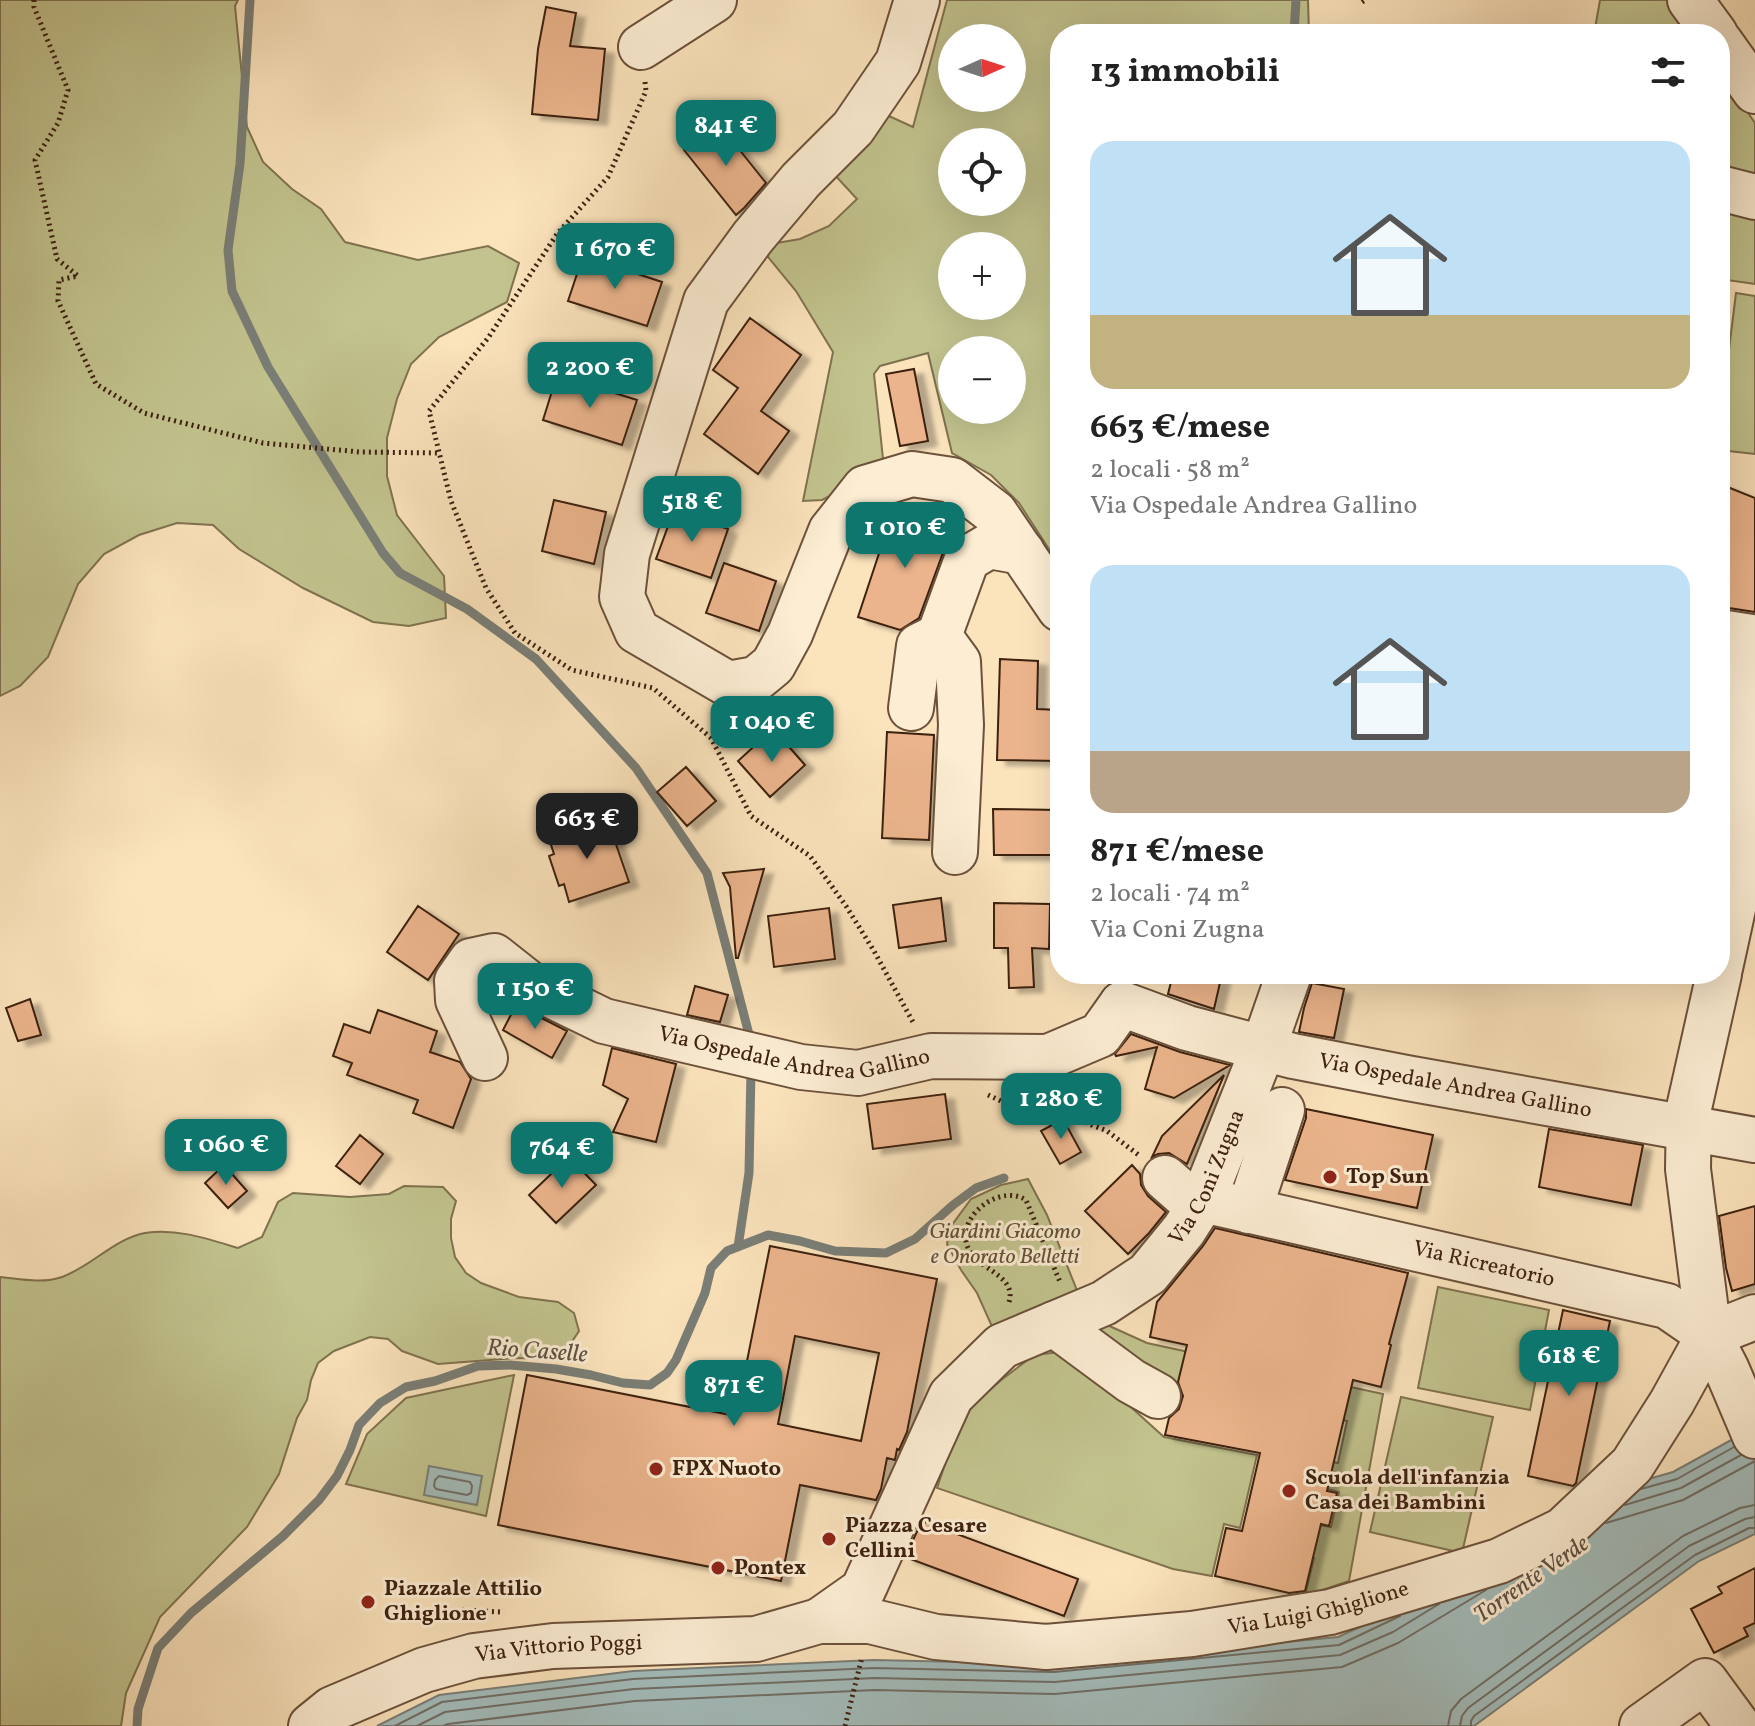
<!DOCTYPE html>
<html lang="it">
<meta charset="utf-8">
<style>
:root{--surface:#fff;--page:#f6f6f6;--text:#222;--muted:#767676;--accent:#0f766e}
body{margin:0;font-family:Vollkorn,serif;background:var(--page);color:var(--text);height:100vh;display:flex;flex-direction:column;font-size:30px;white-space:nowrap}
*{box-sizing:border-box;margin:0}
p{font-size:26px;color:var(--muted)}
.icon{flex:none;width:44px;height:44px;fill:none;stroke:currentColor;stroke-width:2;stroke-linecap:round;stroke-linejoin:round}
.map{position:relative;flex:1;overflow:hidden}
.sheet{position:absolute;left:1050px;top:24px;width:680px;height:960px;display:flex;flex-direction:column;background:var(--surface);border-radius:32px;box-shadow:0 8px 32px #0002}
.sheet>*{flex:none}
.needle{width:52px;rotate:87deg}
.controls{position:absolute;left:938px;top:24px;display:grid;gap:16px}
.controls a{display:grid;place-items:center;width:88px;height:88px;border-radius:50%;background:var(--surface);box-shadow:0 8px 32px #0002;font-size:40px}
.price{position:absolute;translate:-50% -68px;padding:0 18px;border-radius:16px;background:var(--accent);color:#fff;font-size:26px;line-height:52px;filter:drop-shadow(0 2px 4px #0008)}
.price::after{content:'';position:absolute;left:50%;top:48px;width:24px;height:18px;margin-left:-12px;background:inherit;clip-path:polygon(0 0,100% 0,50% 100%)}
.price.on{background:#222;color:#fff}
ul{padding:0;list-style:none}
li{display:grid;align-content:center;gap:16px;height:424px;padding:0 40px}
li span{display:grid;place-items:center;height:248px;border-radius:24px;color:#555}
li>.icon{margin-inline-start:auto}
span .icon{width:144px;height:144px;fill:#fffc;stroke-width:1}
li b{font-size:34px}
h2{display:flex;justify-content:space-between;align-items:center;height:96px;padding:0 40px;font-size:34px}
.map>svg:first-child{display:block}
.green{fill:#c2c38e;stroke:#80724f;stroke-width:2;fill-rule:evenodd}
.water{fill:#a3bcbb;stroke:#7a7e77;stroke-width:2}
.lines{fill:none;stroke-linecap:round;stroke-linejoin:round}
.shore{stroke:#706e66;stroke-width:2}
.stream{stroke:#7a7e77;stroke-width:9}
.building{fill:#ebb48c;stroke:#3d2010;stroke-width:2;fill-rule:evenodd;filter:url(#shadow)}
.minor-casing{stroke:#6c513b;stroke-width:48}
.path{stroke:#3d2010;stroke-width:5;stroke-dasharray:2 4;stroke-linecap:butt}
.minor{stroke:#fcedd3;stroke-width:44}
.poi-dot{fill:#8f2418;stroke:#fcedd3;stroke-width:3}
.labels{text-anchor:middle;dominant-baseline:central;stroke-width:6;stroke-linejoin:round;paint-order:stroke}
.street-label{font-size:22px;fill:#3d2010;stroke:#fcedd3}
.poi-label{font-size:22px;font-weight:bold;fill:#3d2010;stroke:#fcedd3;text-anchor:start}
.park-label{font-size:22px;font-style:italic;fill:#655136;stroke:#fcedd3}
.water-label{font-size:24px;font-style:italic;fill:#5c4f43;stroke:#fcedd3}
</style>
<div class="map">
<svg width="1755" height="1726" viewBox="0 0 1755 1726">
<defs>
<filter id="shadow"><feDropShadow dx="9" dy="5" stdDeviation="2" flood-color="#0004"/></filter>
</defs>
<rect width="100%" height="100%" fill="#fbe3bc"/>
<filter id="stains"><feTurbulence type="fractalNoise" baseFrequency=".0025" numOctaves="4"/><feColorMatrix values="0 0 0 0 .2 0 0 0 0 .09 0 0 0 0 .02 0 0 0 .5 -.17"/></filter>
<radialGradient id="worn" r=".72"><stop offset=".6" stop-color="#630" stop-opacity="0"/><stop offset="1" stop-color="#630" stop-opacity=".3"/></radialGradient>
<!-- green -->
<path class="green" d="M0,0H238L235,6L247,127L263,162L292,189L321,209L345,242L418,260L488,246L519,263L507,302L439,337L411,364L397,399L387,438V476L397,515L444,576L446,618L409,626L373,622L303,588L239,549L213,525L177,523L139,535L104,554L78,584L48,657L20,686L0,696Z
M947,0H1308L1309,34H1060V566L1019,503L991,475L952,453L928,353L880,366L874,374L884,468L822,500L803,501L833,352L796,291L759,246L800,239L829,226L857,199L832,172L889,116L913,127ZM952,38H1012V98H952ZM952,142H1012V202H952ZM952,246H1012V306H952ZM952,350H1012V410H952Z
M1600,0H1668L1692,34H1594Z
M1720,73L1755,123V182L1720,178Z
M1720,207L1755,215V284L1720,279Z
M1736,293L1755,296V454L1720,450V422Z
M1028,1179L1047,1215L1078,1293L994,1331L977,1293L961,1270L947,1244L949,1229L971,1199L1001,1185Z
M404,1186L443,1187L456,1201L451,1219V1238L455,1257L466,1273L481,1283L519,1297L558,1302L574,1313L579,1331L563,1355L546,1359L517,1358L438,1364L402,1351L388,1339L370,1337L334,1351L318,1363L311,1380L307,1400L297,1418L279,1474L247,1527L160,1617L126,1693L121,1726H0V1277C20,1279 42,1284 62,1277C90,1267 116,1238 145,1233C177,1228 208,1239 238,1248L262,1237L278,1202L293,1193L350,1197L389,1194Z
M1438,1287L1549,1310L1530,1410L1418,1388Z
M1105,1324L1147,1343L1383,1394L1349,1581L1305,1596L1314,1558L1305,1556L1313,1524L1331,1527L1339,1492L1320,1487L1327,1461L1338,1463L1347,1421L1135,1373L1085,1337Z
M1069,1351L1164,1437L1257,1455L1240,1528L1224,1524L1212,1576L1173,1569L937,1488L957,1428L969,1408L1000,1381L1034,1355Z
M514,1375L486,1516L346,1484L367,1434L406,1398Z
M1401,1397L1493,1417L1462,1553L1370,1532Z"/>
<!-- water -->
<path class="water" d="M1755,1427V1534L1699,1561L1474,1726H377L439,1695L633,1671L874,1660L1054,1664L1338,1637L1384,1616L1579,1499L1673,1472Z
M429,1466L482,1476L477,1505L424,1495Z"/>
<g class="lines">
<!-- shore -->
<path class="shore" d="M439,1476L470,1482L472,1486L471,1493L467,1495L436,1489L434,1486L435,1480Z
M1641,1489L1677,1479L1734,1447
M1625,1505L1681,1488L1741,1455
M1606,1523L1683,1500L1755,1461
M395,1726L442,1702L633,1679L874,1668L1054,1672L1339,1645L1400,1616
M417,1726L445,1712L634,1689L875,1678L1055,1682L1340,1655L1393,1632L1439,1604
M443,1726L448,1724L635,1701L875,1690L1055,1694L1342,1667L1398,1643L1486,1590
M1448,1726L1451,1711L1461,1699L1683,1536L1740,1508L1755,1505
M1460,1726L1462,1716L1468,1708L1689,1546L1745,1519L1755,1517
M1471,1726V1721L1474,1716L1695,1555L1749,1528H1755"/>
<!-- stream -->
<path class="stream" d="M250,0L240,164L228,250L232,291L268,367L383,553L400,573L467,609L536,659L636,768L707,873L751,1042
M1294,34L1296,0
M738,1247L749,1173L751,1069
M137,1726L138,1709L158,1648L191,1613L283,1536L319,1500L337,1476L350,1450L359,1425L380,1403L406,1387L435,1381L478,1366L510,1365L556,1369L591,1375L623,1383L650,1385L667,1373L676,1360L705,1293L711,1268L727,1251L768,1235L800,1241L835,1251L886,1253L915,1239L953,1205L976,1188L1004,1178"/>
</g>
<!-- building -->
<path class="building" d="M546,7L576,13L570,46L605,49L598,120L532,114L538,49Z
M718,123L766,183L744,208L736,215L684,150Z
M583,256L662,282L647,326L568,301Z
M750,318L801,355L761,411L789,431L758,474L704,434L738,388L713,370Z
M914,369L928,441L900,446L886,374Z
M557,375L637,400L622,445L543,420Z
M1720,484L1755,498V612L1729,608L1720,602Z
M554,500L606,512L594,564L542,551Z
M894,508L955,528L950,542L944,550L919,618L900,630L858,617Z
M674,510L728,529L711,578L656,559Z
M724,563L776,581L759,631L706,613Z
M1000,659L1038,661L1037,709L1060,710V761L997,760Z
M776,732L805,765L770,797L738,761L762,739L766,742Z
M887,732L934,735L929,840L882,838Z
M686,767L716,801L687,826L657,792Z
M993,809L1060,810V855H994Z
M597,820L601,830L610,827L629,882L569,902L564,884L559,886L549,856L554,854L548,836Z
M764,869L738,958H736L730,887L723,873Z
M941,898L946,941L899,948L893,905Z
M994,903L1050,904L1049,949L1032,948L1034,987L1009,988L1008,948H994Z
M418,906L459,934L428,980L387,952Z
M829,908L835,959L774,967L768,916Z
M1173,974H1222L1214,1009L1168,994Z
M1312,983L1344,989L1334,1038L1299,1032L1304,1008Z
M695,986L728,995L720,1022L687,1015Z
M30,999L41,1035L18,1041L6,1008Z
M516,1005L567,1031L552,1058L503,1030Z
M378,1010L437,1031L430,1052L460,1062L471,1079L453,1128L413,1113L418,1100L347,1075L352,1063L333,1056L344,1024L370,1033Z
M1131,1034L1180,1052L1230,1065L1174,1098L1145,1089L1157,1047L1116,1056L1115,1054Z
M612,1048L676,1064L656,1142L613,1132L628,1099L603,1085Z
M1224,1075L1187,1164L1169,1153L1158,1154L1152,1157L1162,1136Z
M945,1094L951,1139L873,1149L867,1104Z
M1306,1109L1433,1135L1417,1208L1285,1180L1306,1118Z
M1063,1119L1081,1152L1060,1164L1041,1131Z
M1549,1129L1643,1145L1631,1205L1539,1187Z
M360,1135L383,1154L360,1184L336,1166Z
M569,1157L596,1185L556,1223L529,1195Z
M224,1165L247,1191L228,1208L205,1183Z
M1132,1165L1140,1174L1141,1185L1148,1196L1166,1212L1149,1233L1128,1254L1085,1211Z
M1755,1206V1284L1732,1291L1726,1268L1719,1216Z
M1215,1228L1408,1273L1389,1344L1391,1345L1381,1387L1353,1380L1327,1491L1337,1493L1329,1526L1321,1524L1305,1591L1289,1593L1215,1576L1226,1528L1242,1531L1260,1453L1165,1435L1169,1418L1179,1409L1183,1396L1178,1382L1187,1345L1150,1337L1157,1302L1203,1246Z
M770,1246L937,1279L907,1432L899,1450L897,1449L895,1460L887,1458L881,1489L876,1500L800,1485L781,1581L498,1525L527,1375L736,1416ZM795,1336L879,1353L861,1441L778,1424Z
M1563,1310L1610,1321L1576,1483L1573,1486L1528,1476Z
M922,1521L1078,1579L1064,1616L905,1557Z
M1755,1568V1623L1744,1628L1748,1636L1714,1653L1691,1609L1722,1593L1718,1587Z"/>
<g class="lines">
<!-- minor casing -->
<g class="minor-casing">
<g id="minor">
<path d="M917,0L898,62L853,128L801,180L753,237L706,301L627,554L622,597L637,631L728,684L756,679L773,665L790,634L831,531L865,488L912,474L952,480L995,513L1060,609"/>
<path d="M1690,0L1715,34"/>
<path d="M1720,42L1755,91"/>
<path d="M641,47L714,0"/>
<path d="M1720,188L1755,197"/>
<path d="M1720,632L1752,637L1728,823L1755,827"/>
<path d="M939,636L958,662L961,725L955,852"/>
<path d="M911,708L919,646L939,636L967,559L989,546L1022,552"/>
<path d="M1720,968L1755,808"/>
<path d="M1719,974L1689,1108L1688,1169L1709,1335L1727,1370L1755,1436"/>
<path id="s1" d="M1122,1004L1187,1028L1293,1056L1407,1078L1755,1140"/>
<path id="s2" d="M485,1058L458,1000L457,981L471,961L494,956L532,986L604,1021L801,1067L858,1073L931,1056L1048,1057L1100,1035L1122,1004"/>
<path d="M1165,1178L1198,1207"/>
<path id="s3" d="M1203,1200L1667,1306L1709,1335"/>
<path d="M1249,1211L1282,1110"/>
<path d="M1054,1324L1131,1381L1158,1396"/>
<path d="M1709,1335L1755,1317"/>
<path id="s4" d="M819,1621L863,1590L951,1396L1002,1346L1104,1303L1148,1274L1184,1230L1203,1200L1263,1049L1289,974"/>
<path id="s5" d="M311,1726L332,1709L424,1670L474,1656L553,1646L756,1639L819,1621H870L936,1637L1046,1647L1192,1634L1330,1612L1499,1561L1563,1530L1632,1465L1672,1402L1709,1335"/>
<path d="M1642,1726L1705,1681L1738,1726"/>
</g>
</g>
<!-- path -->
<path class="path" d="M34,0V7L68,90L58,123L35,160L57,259L78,276L59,280L58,301L96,384L144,413L263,443L360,452L439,453
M1362,2L1365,0
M645,82L646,91L608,177L557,234L488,338L429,411L451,501L486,588L515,633L572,670L653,688L711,738L751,816L810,856L846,906L874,951L914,1024
M988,1095L1023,1111L1082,1121L1107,1131L1140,1156
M977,1261L983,1258L992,1257
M1009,1302C1018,1273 970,1269 966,1241C961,1213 1001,1184 1026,1200L1060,1282
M462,1610L501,1612
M845,1726L862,1657"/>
<!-- minor -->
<use href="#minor" class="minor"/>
</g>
<!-- markers -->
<g class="poi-dot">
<circle cx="1330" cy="1177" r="8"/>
<circle cx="656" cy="1469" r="8"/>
<circle cx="1289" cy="1491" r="8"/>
<circle cx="829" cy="1539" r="8"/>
<circle cx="718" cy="1568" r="8"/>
<circle cx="368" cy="1602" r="8"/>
</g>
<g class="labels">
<!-- street labels -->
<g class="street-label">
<text stroke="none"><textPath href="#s2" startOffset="454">Via Ospedale Andrea Gallino</textPath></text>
<text stroke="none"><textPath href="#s1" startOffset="344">Via Ospedale Andrea Gallino</textPath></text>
<text stroke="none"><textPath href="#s4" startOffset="616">Via Coni Zugna</textPath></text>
<text stroke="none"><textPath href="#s3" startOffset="288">Via Ricreatorio</textPath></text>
<text stroke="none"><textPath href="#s5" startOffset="1032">Via Luigi Ghiglione</textPath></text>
<text stroke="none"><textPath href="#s5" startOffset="264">Via Vittorio Poggi</textPath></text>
</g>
<!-- poi labels -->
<g class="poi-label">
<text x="1346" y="1177">Top Sun</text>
<text x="672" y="1469">FPX Nuoto</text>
<text x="1305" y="1478">Scuola dell'infanzia<tspan x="1305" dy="25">Casa dei Bambini</tspan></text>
<text x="845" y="1526">Piazza Cesare<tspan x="845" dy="25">Cellini</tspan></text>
<text x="734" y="1568">Pontex</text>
<text x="384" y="1589">Piazzale Attilio<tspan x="384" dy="25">Ghiglione</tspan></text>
</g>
<!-- park labels -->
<g class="park-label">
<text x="1005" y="1232">Giardini Giacomo<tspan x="1005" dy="25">e Onorato Belletti</tspan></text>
</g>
<!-- water labels -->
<g class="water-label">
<text transform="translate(537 1352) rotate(4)">Rio Caselle</text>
<text transform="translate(1532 1580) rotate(-35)">Torrente Verde</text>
</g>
</g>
<rect width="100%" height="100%" filter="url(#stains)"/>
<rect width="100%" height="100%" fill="url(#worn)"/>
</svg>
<div class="controls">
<a><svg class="needle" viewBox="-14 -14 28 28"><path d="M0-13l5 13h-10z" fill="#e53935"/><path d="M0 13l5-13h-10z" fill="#767676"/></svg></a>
<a><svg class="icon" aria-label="locate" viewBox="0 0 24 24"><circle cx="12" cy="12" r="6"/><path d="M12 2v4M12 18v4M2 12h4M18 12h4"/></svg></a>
<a>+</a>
<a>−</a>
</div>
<b class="price" style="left:726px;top:168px">841 €</b>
<b class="price" style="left:615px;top:291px">1 670 €</b>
<b class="price" style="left:590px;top:410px">2 200 €</b>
<b class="price" style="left:692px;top:544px">518 €</b>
<b class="price" style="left:905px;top:570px">1 010 €</b>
<b class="price" style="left:772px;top:764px">1 040 €</b>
<b class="price on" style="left:587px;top:861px">663 €</b>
<b class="price" style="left:535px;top:1031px">1 150 €</b>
<b class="price" style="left:1061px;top:1141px">1 280 €</b>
<b class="price" style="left:226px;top:1187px">1 060 €</b>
<b class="price" style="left:562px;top:1190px">764 €</b>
<b class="price" style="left:1569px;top:1398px">618 €</b>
<b class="price" style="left:734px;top:1428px">871 €</b>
<section class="sheet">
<h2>13 immobili<svg class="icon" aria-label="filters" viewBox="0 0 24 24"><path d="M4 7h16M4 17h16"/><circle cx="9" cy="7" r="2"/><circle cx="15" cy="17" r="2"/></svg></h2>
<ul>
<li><span style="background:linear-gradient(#bfe0f5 70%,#c2b280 0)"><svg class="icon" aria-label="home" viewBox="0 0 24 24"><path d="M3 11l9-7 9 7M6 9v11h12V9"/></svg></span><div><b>663 €/mese</b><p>2 locali · 58 m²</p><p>Via Ospedale Andrea Gallino</p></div></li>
<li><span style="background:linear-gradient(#bfe0f5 75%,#b9a48a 0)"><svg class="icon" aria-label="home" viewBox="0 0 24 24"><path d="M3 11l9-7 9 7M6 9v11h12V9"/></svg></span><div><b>871 €/mese</b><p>2 locali · 74 m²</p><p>Via Coni Zugna</p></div></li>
</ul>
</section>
</div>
